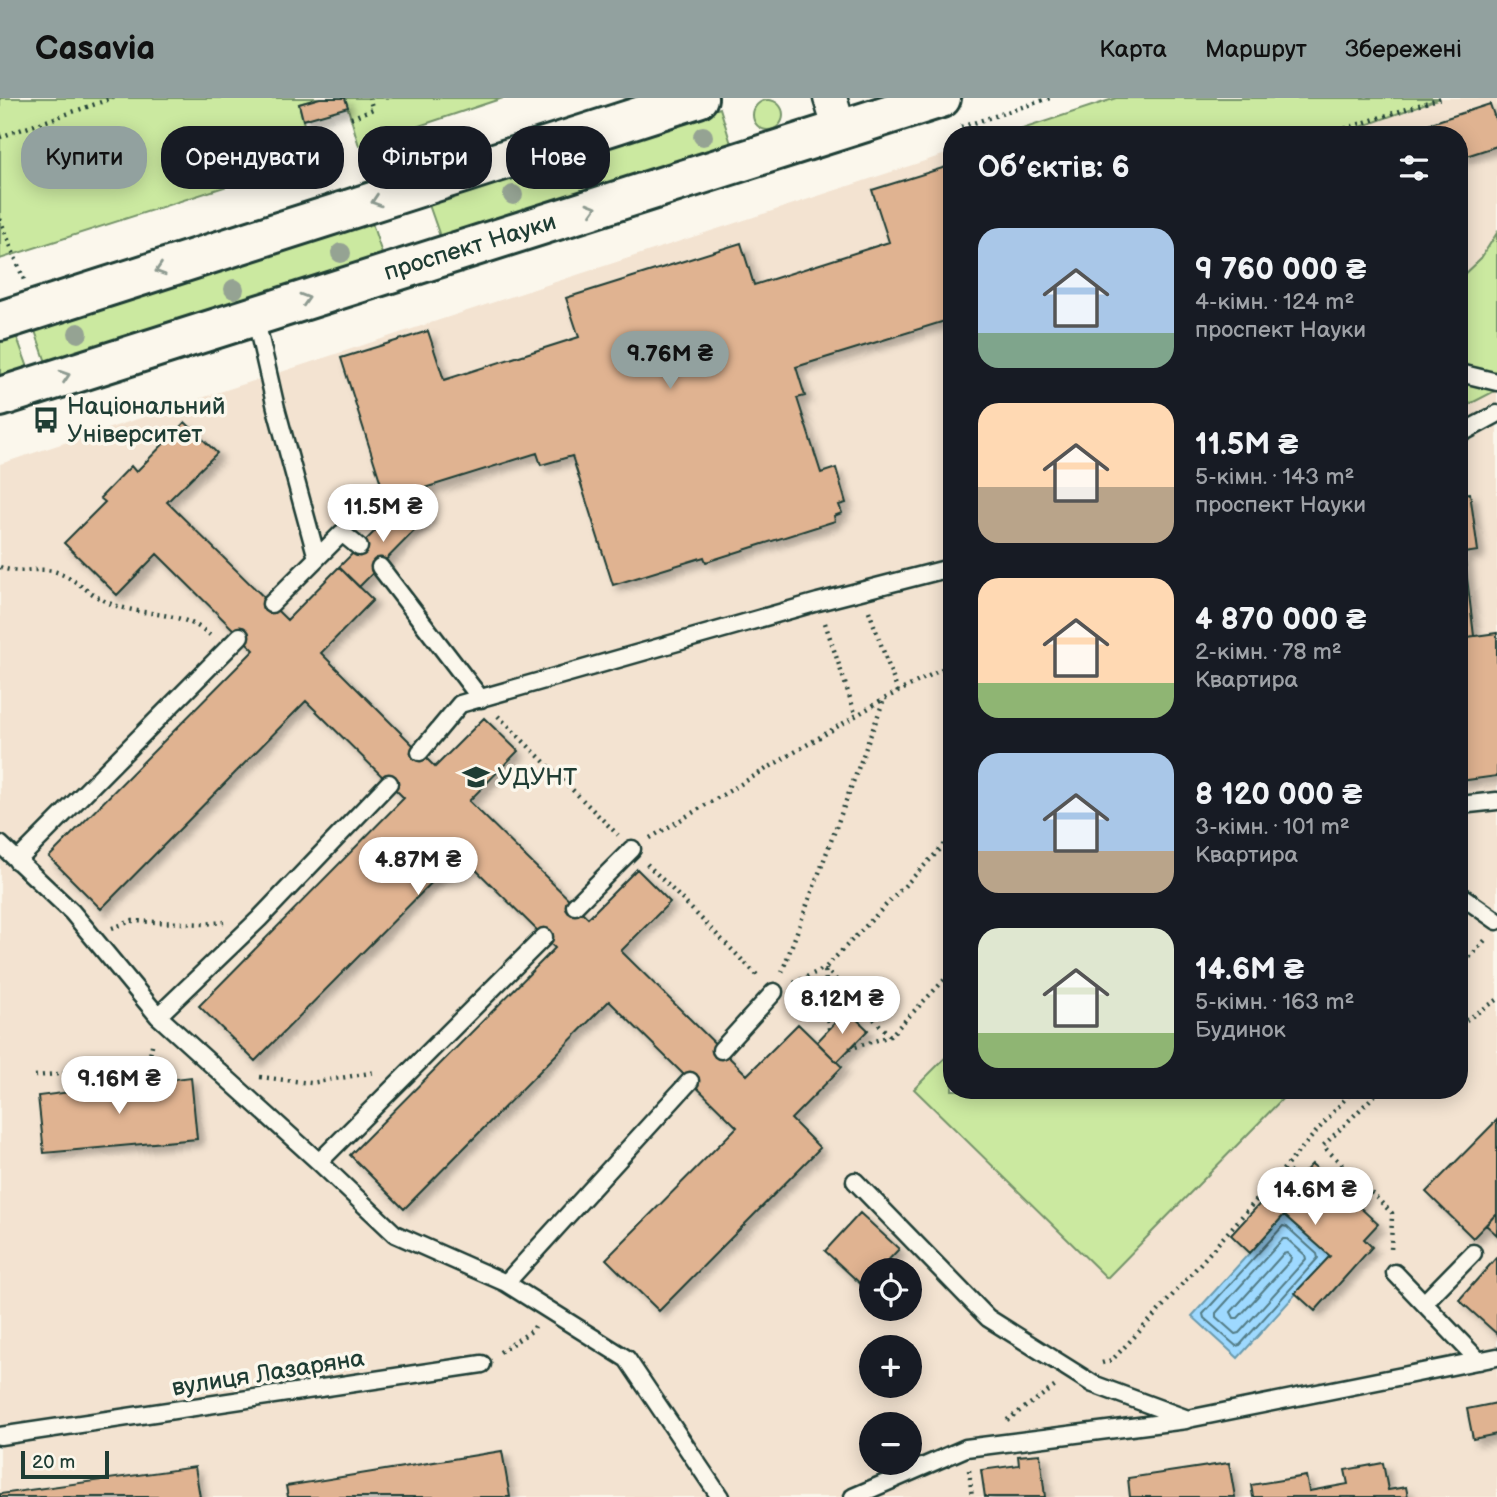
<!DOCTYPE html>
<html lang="uk">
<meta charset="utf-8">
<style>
:root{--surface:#171b24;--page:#20242c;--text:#f1f3f6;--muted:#9ea1a6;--accent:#92a19f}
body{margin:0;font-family:"Balsamiq Sans",sans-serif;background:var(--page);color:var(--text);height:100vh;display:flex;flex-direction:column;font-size:26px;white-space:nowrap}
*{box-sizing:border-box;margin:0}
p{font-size:23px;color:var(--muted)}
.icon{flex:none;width:38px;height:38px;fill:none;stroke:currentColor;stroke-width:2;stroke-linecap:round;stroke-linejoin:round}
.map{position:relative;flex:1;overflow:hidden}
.sheet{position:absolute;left:943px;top:28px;width:525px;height:973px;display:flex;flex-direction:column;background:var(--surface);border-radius:28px;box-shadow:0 4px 18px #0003}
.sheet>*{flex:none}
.guide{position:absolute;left:21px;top:28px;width:665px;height:63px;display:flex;gap:14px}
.fabs{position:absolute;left:859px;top:1160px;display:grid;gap:14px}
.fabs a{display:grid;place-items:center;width:63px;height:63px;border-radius:50%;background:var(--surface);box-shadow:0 4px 18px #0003;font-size:35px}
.scale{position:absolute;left:21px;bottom:18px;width:88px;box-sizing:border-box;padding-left:7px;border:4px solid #1f3d34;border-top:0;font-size:19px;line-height:24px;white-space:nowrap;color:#1f3d34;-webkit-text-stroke:5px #fbf7ec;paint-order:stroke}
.price{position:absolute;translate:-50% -60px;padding:0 16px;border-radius:24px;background:#fff;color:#222;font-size:23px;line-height:46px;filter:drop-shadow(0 2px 4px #0008)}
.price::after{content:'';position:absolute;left:50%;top:42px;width:21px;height:16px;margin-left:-10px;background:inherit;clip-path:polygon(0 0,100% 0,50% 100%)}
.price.active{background:var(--accent);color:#111}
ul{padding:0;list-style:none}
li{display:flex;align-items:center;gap:21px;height:175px;padding:0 35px}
li span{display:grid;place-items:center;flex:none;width:196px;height:140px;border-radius:21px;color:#555}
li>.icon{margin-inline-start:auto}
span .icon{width:84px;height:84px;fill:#fffc;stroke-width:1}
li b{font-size:30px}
h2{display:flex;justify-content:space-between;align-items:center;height:84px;padding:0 35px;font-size:30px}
.tag{padding:0 24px;border-radius:28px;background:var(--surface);box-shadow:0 4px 18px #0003;font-size:24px;line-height:63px}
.tag.active{background:var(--accent);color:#111}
header{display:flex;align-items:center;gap:42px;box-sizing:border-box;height:98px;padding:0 35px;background:var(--accent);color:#111}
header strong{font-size:33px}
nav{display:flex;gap:38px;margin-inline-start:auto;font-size:24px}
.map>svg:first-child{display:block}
.built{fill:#f3e3d1;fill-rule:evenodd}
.green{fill:#cbe9a0;stroke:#75936a;stroke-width:2}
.water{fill:#9ed9ff;stroke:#6b9bae;stroke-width:2}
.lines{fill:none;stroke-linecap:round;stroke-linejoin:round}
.shore{stroke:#527b85;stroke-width:2}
.building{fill:#e0b391;stroke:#1f3d34;stroke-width:2;filter:url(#shadow)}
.service-casing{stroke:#1f3d34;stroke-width:21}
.minor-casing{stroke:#1f3d34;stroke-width:37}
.primary-casing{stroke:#1f3d34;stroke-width:44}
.path{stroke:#1f3d34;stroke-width:4.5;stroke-dasharray:2 5;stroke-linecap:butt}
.service{stroke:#fbf7ec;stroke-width:16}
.minor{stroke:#fbf7ec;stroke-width:32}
.primary{stroke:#fbf7ec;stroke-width:38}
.tree{fill:#95a393}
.oneway{stroke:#8d9a90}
.labels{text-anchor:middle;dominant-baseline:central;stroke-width:7;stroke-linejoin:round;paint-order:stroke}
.street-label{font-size:24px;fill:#1f3d34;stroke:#fbf7ec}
.poi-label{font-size:24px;fill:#1f3d34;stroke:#fbf7ec;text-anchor:start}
</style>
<header>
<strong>Casavia</strong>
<nav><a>Карта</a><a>Маршрут</a><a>Збережені</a></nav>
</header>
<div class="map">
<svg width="1497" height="1399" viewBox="0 0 1497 1399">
<defs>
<filter id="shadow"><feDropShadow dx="6" dy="6" stdDeviation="3.5" flood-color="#0004"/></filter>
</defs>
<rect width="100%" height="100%" fill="#fbf7ec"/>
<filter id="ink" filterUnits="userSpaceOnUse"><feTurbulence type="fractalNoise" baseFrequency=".0143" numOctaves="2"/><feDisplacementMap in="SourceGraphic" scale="14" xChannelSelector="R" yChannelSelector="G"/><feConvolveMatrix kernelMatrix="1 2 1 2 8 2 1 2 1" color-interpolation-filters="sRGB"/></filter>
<g filter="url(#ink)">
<!-- built -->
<path class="built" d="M1116,0H1497V1399H0V366L952,54V992H1460V37H1004ZM872,1172H910V1211H872ZM872,1250H910V1288H872ZM872,1326H910V1365H872Z"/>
<!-- green -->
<path class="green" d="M0,0H320L299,6C306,33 310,42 296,66L0,161Z
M345,0H503L359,48Z
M1116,0H1440L1339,37H1004Z
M753 17a15 15 0 1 1 30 0a15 15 0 1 1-30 0Z
M720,10L732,49L442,144L428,104Z
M371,122L384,162L48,270L34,230Z
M1497,135V292L1460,311V180L1481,160Z
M15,234L30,275L0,284V239Z
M952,953V992H1291L1107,1180L914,991Z"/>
<!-- water -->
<path class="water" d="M1284,1117L1330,1158L1238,1260L1192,1218Z"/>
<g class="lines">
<!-- shore -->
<path class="shore" d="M1283,1128L1287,1129L1317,1156L1318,1160L1240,1247L1236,1248L1204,1220L1203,1216Z
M1283,1141H1287L1305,1157L1306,1161L1239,1235L1235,1236L1216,1219V1215Z
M1287,1155L1291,1159L1290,1163L1238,1220H1234L1231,1214L1283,1156Z"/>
</g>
<!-- building -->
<path class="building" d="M320,0H345L348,9L303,22L299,6Z
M1490,6L1497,26V48L1460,60V37H1394Z
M952,67V230H950L948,222L796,269L805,298L797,300L821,375L836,370L846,405L839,407L842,415L834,418L835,423L706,464L704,459L613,487L572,358L541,367L537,355L415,393L419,406L391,417L341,260L428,233L444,282L579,239L566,200L741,145L754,187L889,144L872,92Z
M185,324L217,355L167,404L287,522L339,469L373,502L321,555L435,669L484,620L518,653L469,703L588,820L637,771L670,804L621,853L747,977L798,926L842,969L791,1021L820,1050L659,1213L606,1161L737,1029L609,903L404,1111L350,1057L555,850L460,756L255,963L199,908L404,700L306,603L101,811L49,759L254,552L157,456L117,497L64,445L105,404L100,400L131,368L136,374Z
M1470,395L1478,453L1464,455L1474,538L1460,540V396Z
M419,406L429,418L359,489L339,469L391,417Z
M1497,535V678L1460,683V623H1463L1460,594V540Z
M847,912L868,932L837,964L817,944Z
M191,979L197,1041L44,1055L38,998Z
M1497,1022V1115L1473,1140L1426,1094Z
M1312,1066L1339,1091L1347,1082L1362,1096L1355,1105L1378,1126L1364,1141L1372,1149L1315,1213L1295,1195L1330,1158L1284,1117L1250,1155L1231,1137L1290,1073L1298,1081Z
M860,1115L899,1151L879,1172H872V1181L864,1189L825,1153Z
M1497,1115V1137L1486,1127Z
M1497,1159V1236L1459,1202Z
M1497,1305V1336L1473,1341L1467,1311Z
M502,1353L510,1399H288L286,1388Z
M1040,1356L1045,1399H985L981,1372L1019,1367L1018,1358Z
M1229,1365L1235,1399H1130L1128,1380Z
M1383,1365L1388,1392L1406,1389L1408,1399H1253L1251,1387L1306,1378L1309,1393L1348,1386L1345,1372Z
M195,1369L200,1399H0V1396Z"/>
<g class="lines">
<!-- service casing -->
<g class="service-casing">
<path id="service" d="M255,218L276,310L317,460
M1460,275L1497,284
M1460,336L1497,316
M380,469L481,601
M271,506L342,435L359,449
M420,654L460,606L818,504L946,471L952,474
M1460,707L1497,703
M0,746L72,814L158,918L319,1064L395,1136L506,1185L627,1261L720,1399
M17,763L240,538
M1460,797L1497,823
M575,808L632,751
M158,918L259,821L389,685
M721,952L774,894
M319,1064L544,839
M855,1083L988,1220L1093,1286L1188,1321L1497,1259
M1395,1175L1479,1263
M506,1185L690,983
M1424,1205L1473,1155
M0,1338L482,1266
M853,1399L966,1350L1186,1322"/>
</g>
<!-- minor casing -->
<g class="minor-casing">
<path id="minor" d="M830,0L840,32"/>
</g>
<!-- primary casing -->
<g class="primary-casing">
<path id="primary" d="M0,223L698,0
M0,299L941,0"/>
</g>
<!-- path -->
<path class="path" d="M351,20L373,11L369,0
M961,29L1050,0
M1325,37L1441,0
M0,39L113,0
M0,121L24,182
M0,469C19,477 35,469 53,473C76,479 92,500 114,507C148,519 181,512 210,537
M869,513L898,594
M825,525L856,618
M498,618L618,737
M650,740L884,601L952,566
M647,766L759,879
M112,830L132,823L204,826L224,824
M1460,870L1487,840
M782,874L883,604
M794,885L825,870L890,938
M1460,926L1497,902
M829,931L825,870L952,739
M849,951L890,938L952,874
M35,978L148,968L153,942
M260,979L311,985L376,974
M1380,992L1323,1048L1392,1115L1391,1155
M500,1254L533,1232L535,1228
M1102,1265L1112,1262L1156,1216L1353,992
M1007,1322L1057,1287
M969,1372L972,1399"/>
<!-- service -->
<use href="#service" class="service"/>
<!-- minor -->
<use href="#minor" class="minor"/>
<!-- primary -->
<use href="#primary" class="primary"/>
</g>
<!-- trees -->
<g class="tree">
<circle cx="703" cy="38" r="10"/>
<circle cx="513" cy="97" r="10"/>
<circle cx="341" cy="155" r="10"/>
<circle cx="234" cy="191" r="10"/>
<circle cx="78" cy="235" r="10"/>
</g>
<!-- one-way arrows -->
<defs><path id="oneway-chevron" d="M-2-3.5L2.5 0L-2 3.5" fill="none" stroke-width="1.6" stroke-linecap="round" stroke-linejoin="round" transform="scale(1.75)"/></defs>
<g class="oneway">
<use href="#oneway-chevron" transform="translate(376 103) rotate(162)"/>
<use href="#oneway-chevron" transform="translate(592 110) rotate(-17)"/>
<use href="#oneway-chevron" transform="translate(160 172) rotate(162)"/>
<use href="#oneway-chevron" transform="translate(305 201) rotate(-17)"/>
<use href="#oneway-chevron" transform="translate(65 278) rotate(-18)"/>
</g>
</g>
<!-- icons -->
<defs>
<g id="bus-bare" transform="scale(2.1)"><path d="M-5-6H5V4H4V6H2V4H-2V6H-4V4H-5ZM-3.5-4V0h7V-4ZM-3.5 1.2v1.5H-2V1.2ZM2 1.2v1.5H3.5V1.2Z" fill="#1f3d34" stroke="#fbf7ec" stroke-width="2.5" paint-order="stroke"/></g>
<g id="university-bare" transform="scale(2.1)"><path d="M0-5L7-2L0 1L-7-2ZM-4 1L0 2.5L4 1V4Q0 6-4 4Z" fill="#1f3d34" stroke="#fbf7ec" stroke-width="2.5" paint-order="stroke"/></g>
</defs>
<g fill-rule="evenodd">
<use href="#bus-bare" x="46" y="322"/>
<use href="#university-bare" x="476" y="679"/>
</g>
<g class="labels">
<!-- street labels -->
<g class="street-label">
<text transform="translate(470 149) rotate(-17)">проспект Науки</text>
<text transform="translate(268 1275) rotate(-9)">вулиця Лазаряна</text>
</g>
<!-- poi labels -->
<g class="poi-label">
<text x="67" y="308">Національний<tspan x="67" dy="28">Університет</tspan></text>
<text x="497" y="679">УДУНТ</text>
</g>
</g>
</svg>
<div class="fabs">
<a><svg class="icon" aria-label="locate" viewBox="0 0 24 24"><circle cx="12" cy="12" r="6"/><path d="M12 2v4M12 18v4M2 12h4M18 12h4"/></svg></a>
<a>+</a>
<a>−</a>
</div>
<div class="scale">20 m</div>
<b class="price active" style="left:670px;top:293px">9.76M ₴</b>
<b class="price" style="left:383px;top:446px">11.5M ₴</b>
<b class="price" style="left:418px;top:799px">4.87M ₴</b>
<b class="price" style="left:842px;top:938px">8.12M ₴</b>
<b class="price" style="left:119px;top:1018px">9.16M ₴</b>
<b class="price" style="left:1315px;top:1129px">14.6M ₴</b>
<div class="guide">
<a class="tag active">Купити</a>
<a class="tag">Орендувати</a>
<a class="tag">Фільтри</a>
<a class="tag">Нове</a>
</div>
<section class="sheet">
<h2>Об’єктів: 6<svg class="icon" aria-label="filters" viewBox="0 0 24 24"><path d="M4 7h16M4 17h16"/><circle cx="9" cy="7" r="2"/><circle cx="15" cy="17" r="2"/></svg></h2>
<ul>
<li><span style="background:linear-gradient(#a9c7e8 75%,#7fa58c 0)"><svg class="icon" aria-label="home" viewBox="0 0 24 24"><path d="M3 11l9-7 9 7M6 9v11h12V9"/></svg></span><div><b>9 760 000 ₴</b><p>4-кімн. · 124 m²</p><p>проспект Науки</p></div></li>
<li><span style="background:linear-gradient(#ffd9b3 60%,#b9a48a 0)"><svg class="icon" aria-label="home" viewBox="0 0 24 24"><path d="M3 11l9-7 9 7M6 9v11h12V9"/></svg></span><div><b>11.5M ₴</b><p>5-кімн. · 143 m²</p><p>проспект Науки</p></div></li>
<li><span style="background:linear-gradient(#ffd9b3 75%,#8fb573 0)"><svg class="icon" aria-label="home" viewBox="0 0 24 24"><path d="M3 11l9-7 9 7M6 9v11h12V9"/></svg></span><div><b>4 870 000 ₴</b><p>2-кімн. · 78 m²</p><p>Квартира</p></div></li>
<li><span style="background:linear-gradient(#a9c7e8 70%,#b9a48a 0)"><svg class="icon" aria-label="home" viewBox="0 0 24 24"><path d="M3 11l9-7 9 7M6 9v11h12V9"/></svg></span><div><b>8 120 000 ₴</b><p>3-кімн. · 101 m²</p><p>Квартира</p></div></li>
<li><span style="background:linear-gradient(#dfe7d0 75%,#8fb573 0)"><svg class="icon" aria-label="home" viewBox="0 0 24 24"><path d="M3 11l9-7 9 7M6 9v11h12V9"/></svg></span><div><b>14.6M ₴</b><p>5-кімн. · 163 m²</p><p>Будинок</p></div></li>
</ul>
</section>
</div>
